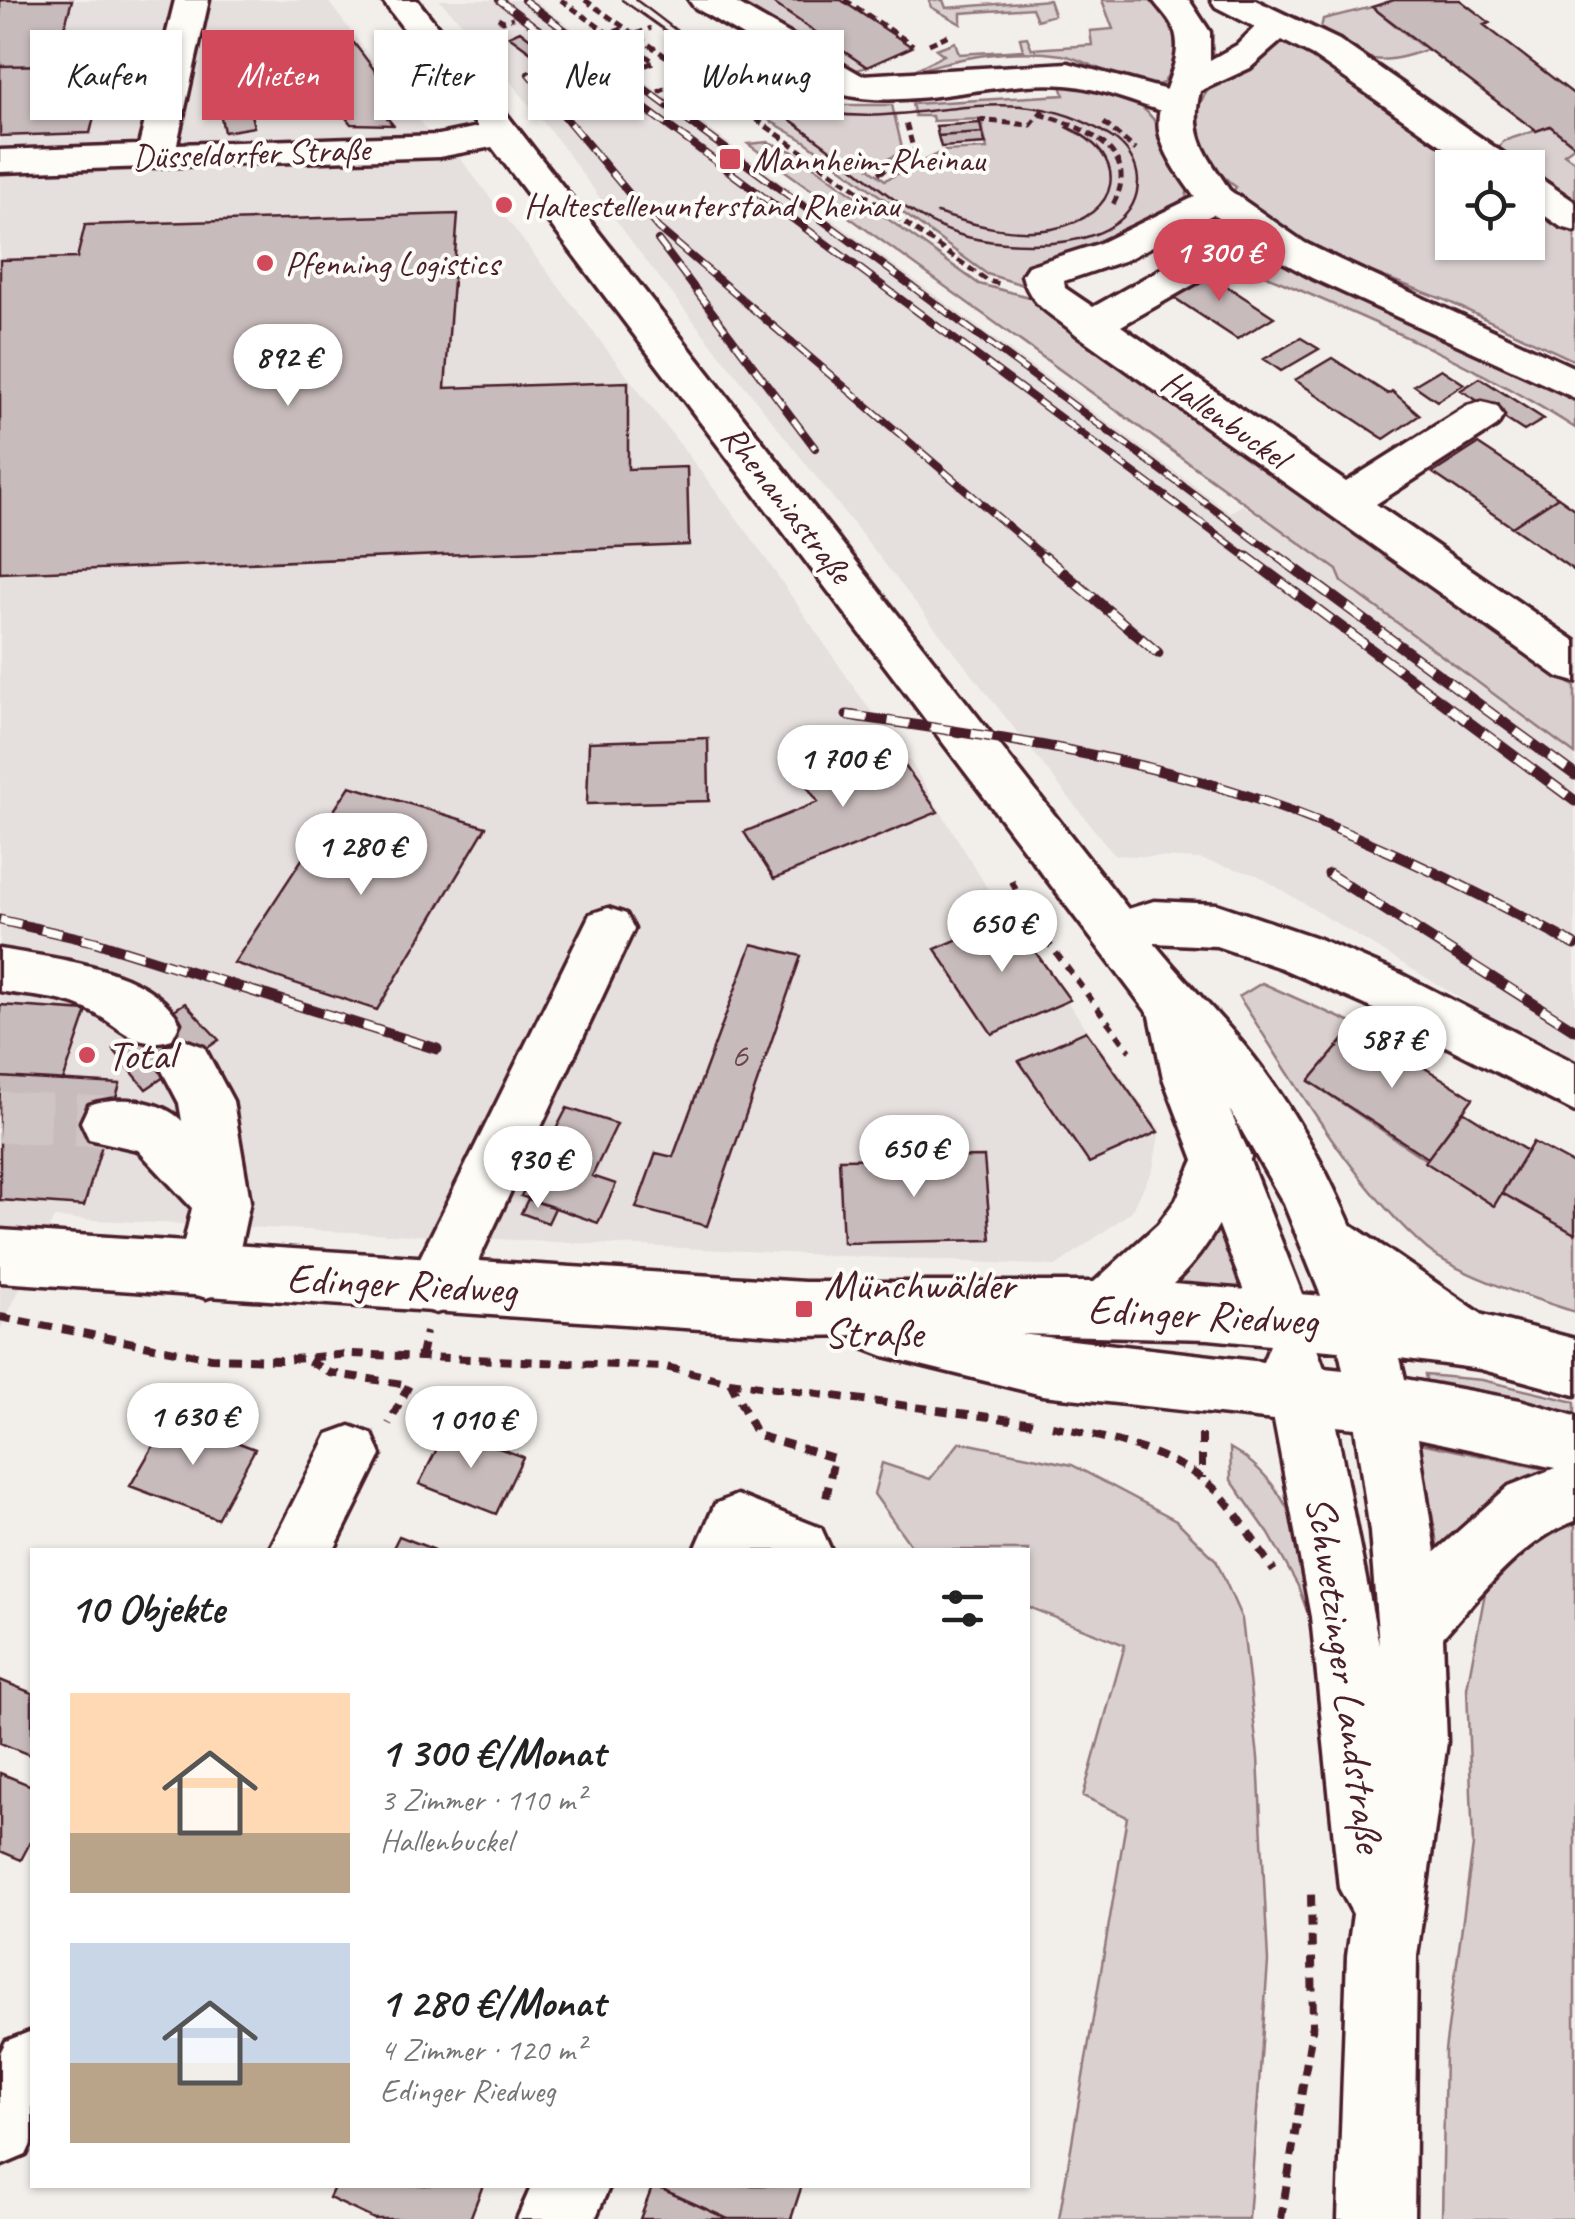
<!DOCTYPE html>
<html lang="de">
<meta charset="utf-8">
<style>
:root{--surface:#fff;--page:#f6f6f6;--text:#222;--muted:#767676;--accent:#d1495b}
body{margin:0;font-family:Caveat,sans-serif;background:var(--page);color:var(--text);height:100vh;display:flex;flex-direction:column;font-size:38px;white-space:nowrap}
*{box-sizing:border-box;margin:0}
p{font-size:32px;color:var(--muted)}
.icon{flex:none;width:55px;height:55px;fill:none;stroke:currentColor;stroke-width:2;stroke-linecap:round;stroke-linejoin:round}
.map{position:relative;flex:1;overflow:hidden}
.details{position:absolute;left:30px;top:1548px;width:1000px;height:640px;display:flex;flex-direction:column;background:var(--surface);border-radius:0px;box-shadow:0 2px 8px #0004}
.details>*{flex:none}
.hud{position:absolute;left:30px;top:30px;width:1000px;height:90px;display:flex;gap:20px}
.tools{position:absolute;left:1435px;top:150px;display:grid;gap:20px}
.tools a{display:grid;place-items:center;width:110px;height:110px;border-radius:0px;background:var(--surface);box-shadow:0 2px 8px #0004;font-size:50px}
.price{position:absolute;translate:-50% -85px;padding:0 22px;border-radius:35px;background:#fff;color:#222;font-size:32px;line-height:65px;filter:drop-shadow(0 2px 5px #0008)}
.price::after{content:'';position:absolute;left:50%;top:60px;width:30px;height:22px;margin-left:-15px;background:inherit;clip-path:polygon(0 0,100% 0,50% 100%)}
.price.on{background:var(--accent);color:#fff}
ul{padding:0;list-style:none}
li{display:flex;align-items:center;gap:30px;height:250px;padding:0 40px}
li span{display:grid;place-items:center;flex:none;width:280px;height:200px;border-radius:0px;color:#555}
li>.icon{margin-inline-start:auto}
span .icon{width:120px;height:120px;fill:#fffc;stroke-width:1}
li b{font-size:42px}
h2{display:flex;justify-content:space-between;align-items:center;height:120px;padding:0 40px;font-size:42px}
.pill{padding:0 35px;border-radius:0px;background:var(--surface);box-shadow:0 2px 8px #0004;font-size:35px;line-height:90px}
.pill.on{background:var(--accent);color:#fff}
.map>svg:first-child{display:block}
.built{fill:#e5dfdd}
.green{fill:#d9d0cf;stroke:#92787d;stroke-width:2.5}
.building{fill:#c8bbbb;stroke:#4a1f2b;stroke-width:2.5}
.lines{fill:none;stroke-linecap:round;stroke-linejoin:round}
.minor-tunnel{stroke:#d0c5c5;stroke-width:51;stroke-dasharray:51 25;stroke-linecap:butt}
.minor-casing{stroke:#4a1f2b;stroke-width:7}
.major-casing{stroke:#4a1f2b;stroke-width:7}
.highway-casing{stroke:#4a1f2b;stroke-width:7}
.path-far2{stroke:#4a1f2b;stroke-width:5;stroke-dasharray:8 5;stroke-linecap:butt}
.path-far1{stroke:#4a1f2b;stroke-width:6;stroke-dasharray:9 8;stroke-linecap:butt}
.path{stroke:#4a1f2b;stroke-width:8;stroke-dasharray:12 9;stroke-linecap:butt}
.minor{fill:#fdfcf7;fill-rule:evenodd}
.major{fill:#fdfcf7;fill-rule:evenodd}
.highway{fill:#fdfcf7;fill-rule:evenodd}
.tram{stroke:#4a1f2b;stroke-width:2.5}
.rail-far1-casing{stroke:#4a1f2b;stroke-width:8}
.rail-casing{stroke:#4a1f2b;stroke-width:11}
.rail-far1{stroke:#fdfcf7;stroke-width:5;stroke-dasharray:16;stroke-linecap:butt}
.rail{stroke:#fdfcf7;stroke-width:8;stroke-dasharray:21;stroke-linecap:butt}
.poi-dot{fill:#d1495b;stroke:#fdfcf7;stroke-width:4}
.labels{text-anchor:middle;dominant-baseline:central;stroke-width:8;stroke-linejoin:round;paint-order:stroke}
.far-street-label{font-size:35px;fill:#4a1f2b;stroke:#fdfcf7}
.far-poi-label{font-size:35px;fill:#4a1f2b;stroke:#fdfcf7;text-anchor:start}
.number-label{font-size:38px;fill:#6a464f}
.poi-label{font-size:42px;fill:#4a1f2b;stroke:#fdfcf7;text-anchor:start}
.street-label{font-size:42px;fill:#4a1f2b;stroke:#fdfcf7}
</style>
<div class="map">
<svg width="1575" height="2219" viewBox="0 0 1575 2219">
<rect width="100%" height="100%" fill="#f2efeb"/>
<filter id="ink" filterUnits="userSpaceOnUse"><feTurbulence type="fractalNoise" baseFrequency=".01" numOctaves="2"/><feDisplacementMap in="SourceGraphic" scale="20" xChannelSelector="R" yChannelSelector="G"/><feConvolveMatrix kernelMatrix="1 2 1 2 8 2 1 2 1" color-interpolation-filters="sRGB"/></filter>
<g filter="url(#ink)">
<!-- built -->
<path class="built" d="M0,0H327L447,157H459L748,533L867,706L898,741L1003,914L1160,1129L1153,1169L1131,1212L1056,1266L54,1218L0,1330Z
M439,0H534L1230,512L1243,505L1337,570L1343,582L1575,754V1068L1257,875L1200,859L1114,855L640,253L557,139L466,27Z"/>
<!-- green -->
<path class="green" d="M736,0H780L774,4L867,67L857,70L753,15Z
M929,0H943L946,8L1049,0L1054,15L1037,20L1032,8L961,13V24L931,7Z
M1102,0H1155C1184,30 1181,47 1164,83C1132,95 1093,60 1062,55C1010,47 950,58 902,76L944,55L936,49L955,42L959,54L1023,50L1020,38L1027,37L1032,49L1092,45L1090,31L1113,29Z
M1372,7L1420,45L1432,48C1376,67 1368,65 1321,28L1323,19Z
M1282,41L1300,46L1479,167L1452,168V242H1528V202L1575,235V361L1445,300L1289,241L1230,196L1236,187C1205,165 1179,116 1214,84C1233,67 1260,55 1282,41Z
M1061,85C1149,89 1155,114 1188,187L1186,198L1102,244L1028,268L1022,277L1023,285L987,274L803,140L741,104L776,88L833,105H892L903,152L869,168L885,180L943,151L987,149L981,119L933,121L932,116H915L912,104L1064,95Z
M1550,126L1575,146L1564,154L1575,162V200L1499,148L1503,141Z
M768,142L794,152L979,284L1037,299L1575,687V754L1342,582L1337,570L748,144Z
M1210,215L1226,217L1485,349L1575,402V428C1449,347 1305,294 1169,234Z
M1262,983L1356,1025L1309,1081L1493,1205L1502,1193L1575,1234V1312C1535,1299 1458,1275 1427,1249C1352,1184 1294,1080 1239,997Z
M1224,1211L1255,1299L1162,1291L1203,1252Z
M1425,1375L1482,1380L1575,1402V1422L1427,1385Z
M960,1442L1072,1465L1176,1520L1216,1560L1242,1619L1258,1757L1268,1962L1249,2219H1059L1127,1817L1083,1796L1125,1645L1028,1607V1550H914L874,1494L882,1463L930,1479Z
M1420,1443L1554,1471L1441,1568Z
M1230,1448C1306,1491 1309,1576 1322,1653L1298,1586L1269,1534L1231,1480Z
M1575,1515V2219H1442L1445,2050L1473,1846L1467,1688L1487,1582L1520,1543Z"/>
<!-- building -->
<path class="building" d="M0,0H72L54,65L0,66Z
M780,0H841L912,47L867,67L773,3Z
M1394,0H1460L1490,23L1484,25L1575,95V146L1550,126L1536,131L1372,7Z
M520,31L541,47L531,52L509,36Z
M354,43L404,109L385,115L393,125L351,124L334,103L328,105L321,96L328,93L302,58Z
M238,60L254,127L224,132L210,64Z
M54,65L46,96L100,94L90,133L0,136V66Z
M980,123L982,133L938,136L936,126Z
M982,133L986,144L941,147L938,136Z
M458,214L445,388L628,382V469L687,467L689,545L0,573V260L77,258L85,225Z
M1202,270L1274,317L1237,339L1164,291Z
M1301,338L1319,349L1281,371L1264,359Z
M1332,358L1388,394L1392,391L1420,415L1384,439L1295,380Z
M1441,369L1464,384L1437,401L1414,385Z
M1480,378L1544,419L1524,431L1461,390Z
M1478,444L1558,497L1512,527L1433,473Z
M1558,497L1575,509V571L1512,527Z
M708,738L709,801L587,804L589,742Z
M887,741L938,812L774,879L744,832L818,802L799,775Z
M350,786L486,827L377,1010L234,963Z
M1010,917L1070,1000L992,1034L935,949Z
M752,944L801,956L707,1226L636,1208L656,1153L673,1157Z
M185,1003L219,1040L146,1089L113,1049Z
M0,1005L87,1011L63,1081L0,1077Z
M1356,1025L1473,1098L1428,1158L1309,1081Z
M1086,1031L1158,1132L1089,1163L1019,1061Z
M0,1077L120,1084L84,1206L0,1200Z
M567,1108L617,1124L592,1176L616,1184L598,1223L521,1196Z
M1463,1111L1527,1151L1494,1206L1425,1162Z
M1533,1142L1575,1165V1234L1502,1193Z
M984,1157L991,1240L843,1243L839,1159Z
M528,1199L555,1208L548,1223L521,1213Z
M170,1417L255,1449L217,1519L130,1486Z
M447,1429L523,1457L496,1514L419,1484Z
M399,1536L435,1550H392Z
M0,1680L32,1693V1756L0,1743Z
M0,1773L32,1786V1839L21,1860L0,1851Z
M335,2185H483L470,2219H374L329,2198Z
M653,2185L728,2219H640Z
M653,2185H802L791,2219H728Z"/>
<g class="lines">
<!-- minor-tunnel -->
<path class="minor-tunnel" d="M0,1117L109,1122"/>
<!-- minor casing -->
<g class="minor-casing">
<path id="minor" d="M175,0H209L177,144L439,135L478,127L382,0H417L1128,909L1154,901L1217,904L1317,938L1401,974L1575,1063V1112L1363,1004L1281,968L1216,946L1154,943C1191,989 1235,1029 1269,1078C1323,1153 1359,1240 1391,1326L1383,1345L1362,1353L1341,1345L1284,1204L1230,1110L1311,1317L1303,1336L1282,1344L1261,1336L1163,1078L1150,1016L492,147L439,157L0,172V150L139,145Z
M689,0H731L861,75L1068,63L1192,97L1197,105L1192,113L1179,116C1143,107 1103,88 1066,85C993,79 912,112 840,94L694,7Z
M1215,187L1229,190L1234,198L1229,206L1126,260L1064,281L1065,288L1093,307L1184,256L1198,253L1212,256L1218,265L1212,274L1121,326L1346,482L1467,406L1482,402L1497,406L1503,416L1497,426L1376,504L1575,641V682L1558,677L1077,335C1053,314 1030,307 1022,275L1028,266L1098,244Z
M608,908L626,914L634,929L457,1306L436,1313L415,1306L407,1287L415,1268L590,914Z
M0,949C55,959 152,967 180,1023L172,1039C133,1052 119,1023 86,1009C62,997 27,996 0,991Z
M185,1040L204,1047L233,1101L250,1201L235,1272L226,1291L206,1298L186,1291L177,1272L192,1208L138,1150L89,1139L81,1122L89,1105C117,1095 160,1099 182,1121L179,1103L158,1063L166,1047Z
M350,1426L372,1434L381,1455L334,1550H269L328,1434Z
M737,1495L821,1528L831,1550H695L715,1504Z
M32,2031V2142L26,2155L0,2166V2053L6,2041Z
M532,2185H610L595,2219H517Z"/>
</g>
<!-- major casing -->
<g class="major-casing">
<path id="major" d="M1153,0H1189L1210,32V60L1237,45L1255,27L1216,7L1211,0H1255L1339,40L1513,160L1519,168H1474L1313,56L1282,40L1250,68L1200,91C1188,142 1211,158 1234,198L1229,206L1215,209L1201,206C1186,184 1164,158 1159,131C1154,97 1185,65 1175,32C1171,19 1160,10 1153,0Z
M1528,176L1541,179L1575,202V231L1561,227L1528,204Z
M1223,1133L1243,1140L1251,1157C1230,1206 1212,1247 1173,1284L1361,1299L1313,1262L1304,1244L1313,1226L1333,1218L1353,1226L1483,1315L1575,1339V1395L1480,1369L1400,1358L1405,1379L1520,1400L1575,1416V1521C1521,1541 1481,1595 1443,1637L1447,1742L1417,1956L1414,2219H1338L1347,1956L1353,1914L1339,1888L1311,1617L1274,1420L1042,1395L884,1356L863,1348L857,1335L804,1336L0,1282V1230L804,1282H1094L1158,1224L1176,1200L1203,1140ZM1020,1334L1208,1339L1270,1345L1263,1362ZM1317,1349L1339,1351L1343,1370L1324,1368ZM1336,1426L1355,1428L1370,1532L1379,1645ZM1418,1438L1555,1468L1509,1486L1435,1552Z"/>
</g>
<!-- highway casing -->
<g class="highway-casing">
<path id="highway" d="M1215,187L1229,190L1305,243L1340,260L1575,368V398L1312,278L1277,259L1201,206L1196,198L1201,190Z"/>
</g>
<!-- path-far2 -->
<path class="path-far2" d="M561,0L609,34L624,28
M585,0L988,281L1000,284
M845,0L913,45
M498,18L503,21L513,18
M624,39L654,62L631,71
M591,42L608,35
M929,44L951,34
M600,49L651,28
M658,92L682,82L718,106
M739,98L771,84
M1040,114C1086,128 1145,152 1111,208
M694,118L739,98L712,79L719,76
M978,120L1031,125L1043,110
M1104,123L1136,150
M879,173L915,155L906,122"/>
<!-- path-far1 -->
<path class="path-far1" d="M1012,881L1025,912L1130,1051"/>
<!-- path -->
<path class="path" d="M0,1317L211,1358L281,1360L350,1354L666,1367L730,1382L1034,1423
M421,1356L426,1332
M309,1361L330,1373L409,1385L389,1424
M730,1382L757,1435L834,1458L825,1504
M1052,1426C1102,1437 1158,1448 1201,1478C1231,1498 1253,1542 1274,1571
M1202,1434V1478
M1281,2219L1313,2024L1311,1892"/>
<!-- minor -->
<use href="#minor" class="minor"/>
<!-- major -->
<use href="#major" class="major"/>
<!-- highway -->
<use href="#highway" class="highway"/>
<!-- tram -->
<path class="tram" d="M622,0C690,48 759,96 826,146C868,177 907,217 957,234C1004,250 1139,256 1138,180C1137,162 1126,146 1111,137C1006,67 909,139 801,107C744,90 684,34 636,0
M937,213C973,225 1014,236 1052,229C1121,216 1133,157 1067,127"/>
<!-- rail-far1 casing -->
<g class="rail-far1-casing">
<path id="rail-far1" d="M499,0L1251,560
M524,0L1283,560
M529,74L658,228L1048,560
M658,240L815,448"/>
</g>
<!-- rail casing -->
<g class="rail-casing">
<path id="rail" d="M1045,557L1158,653
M1247,557L1575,801
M1279,557L1575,775
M847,715C970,733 1094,750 1213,785C1340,823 1459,882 1575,945
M1329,874L1575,1030
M0,920L96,942L437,1049"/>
</g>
<!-- rail-far1 -->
<use href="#rail-far1" class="rail-far1"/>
<!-- rail -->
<use href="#rail" class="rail"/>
</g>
</g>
<!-- markers -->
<g class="poi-dot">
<rect x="718" y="147" width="24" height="24" rx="5"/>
<circle cx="504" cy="205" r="10"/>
<circle cx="265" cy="263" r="10"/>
<circle cx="87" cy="1055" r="10"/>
<rect x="794" y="1299" width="20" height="20" rx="5"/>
</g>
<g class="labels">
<!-- far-street labels -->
<g class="far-street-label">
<text transform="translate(251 153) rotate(-2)">Düsseldorfer Straße</text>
<text transform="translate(1225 419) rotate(35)">Hallenbuckel</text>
<text transform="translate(787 504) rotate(52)">Rhenaniastraße</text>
</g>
<!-- far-poi labels -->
<g class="far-poi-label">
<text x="752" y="159">Mannheim-Rheinau</text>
<text x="524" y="205">Haltestellenunterstand Rheinau</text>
<text x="285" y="263">Pfenning Logistics</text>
</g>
<!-- number labels -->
<g class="number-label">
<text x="739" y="1054">6</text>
</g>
<!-- poi labels -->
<g class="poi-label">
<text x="107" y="1055">Total</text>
<text x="824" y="1285">Münchwälder<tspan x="824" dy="48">Straße</tspan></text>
</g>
<!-- street labels -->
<g class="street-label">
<text transform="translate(402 1284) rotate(3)">Edinger Riedweg</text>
<text transform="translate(1203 1315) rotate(3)">Edinger Riedweg</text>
<text transform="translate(1345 1674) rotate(82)">Schwetzinger Landstraße</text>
</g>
</g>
</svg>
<div class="tools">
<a><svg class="icon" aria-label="locate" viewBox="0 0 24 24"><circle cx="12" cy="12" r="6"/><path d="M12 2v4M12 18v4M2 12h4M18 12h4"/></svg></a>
</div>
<b class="price on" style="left:1219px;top:304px">1 300 €</b>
<b class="price" style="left:288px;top:409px">892 €</b>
<b class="price" style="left:843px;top:810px">1 700 €</b>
<b class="price" style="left:361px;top:898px">1 280 €</b>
<b class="price" style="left:1002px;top:975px">650 €</b>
<b class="price" style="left:1392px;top:1091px">587 €</b>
<b class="price" style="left:914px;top:1200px">650 €</b>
<b class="price" style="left:538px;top:1211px">930 €</b>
<b class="price" style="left:193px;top:1468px">1 630 €</b>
<b class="price" style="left:471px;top:1471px">1 010 €</b>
<div class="hud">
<a class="pill">Kaufen</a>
<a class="pill on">Mieten</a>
<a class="pill">Filter</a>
<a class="pill">Neu</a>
<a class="pill">Wohnung</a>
</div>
<section class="details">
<h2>10 Objekte<svg class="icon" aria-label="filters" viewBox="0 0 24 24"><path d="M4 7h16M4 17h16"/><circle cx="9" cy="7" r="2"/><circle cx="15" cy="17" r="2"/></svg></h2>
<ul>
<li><span style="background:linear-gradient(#ffd9b3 70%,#b9a48a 0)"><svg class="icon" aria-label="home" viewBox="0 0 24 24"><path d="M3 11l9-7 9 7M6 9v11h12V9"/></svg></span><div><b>1 300 €/Monat</b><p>3 Zimmer · 110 m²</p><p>Hallenbuckel</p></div></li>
<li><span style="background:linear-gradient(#c9d6e8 60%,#b9a48a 0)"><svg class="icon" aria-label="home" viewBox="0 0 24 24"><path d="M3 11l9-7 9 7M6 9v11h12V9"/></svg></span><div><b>1 280 €/Monat</b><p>4 Zimmer · 120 m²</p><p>Edinger Riedweg</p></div></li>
</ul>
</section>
</div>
